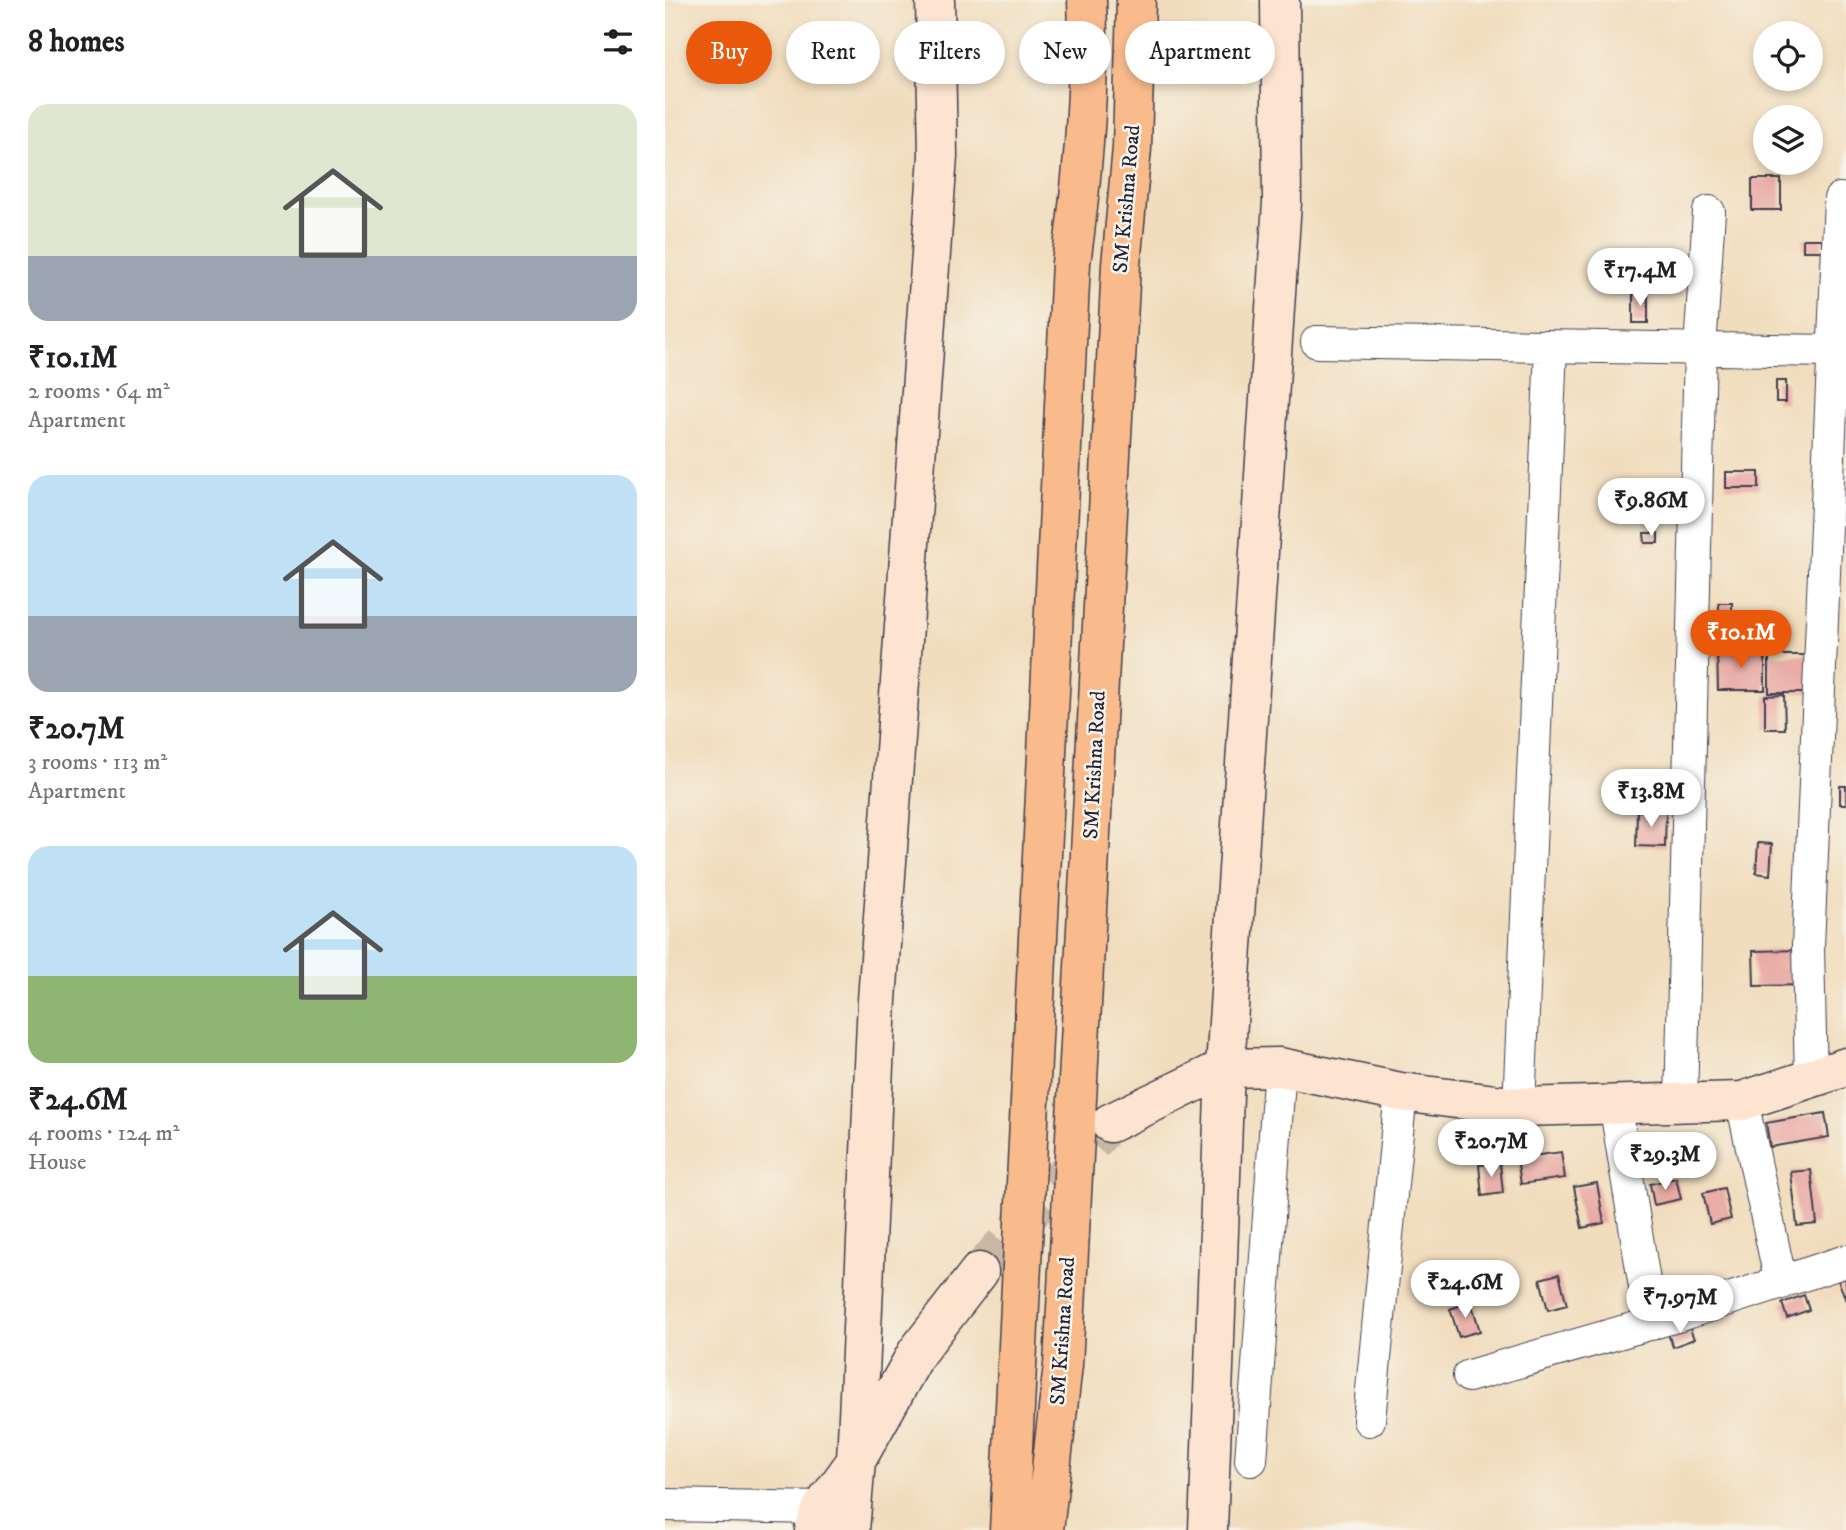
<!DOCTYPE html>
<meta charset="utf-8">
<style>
:root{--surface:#fff;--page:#f6f6f6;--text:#202124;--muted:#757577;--accent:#ea580c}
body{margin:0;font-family:"IM FELL DW Pica",serif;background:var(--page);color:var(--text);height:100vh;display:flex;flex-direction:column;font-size:26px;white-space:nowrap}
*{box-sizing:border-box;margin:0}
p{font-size:23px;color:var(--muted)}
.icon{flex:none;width:38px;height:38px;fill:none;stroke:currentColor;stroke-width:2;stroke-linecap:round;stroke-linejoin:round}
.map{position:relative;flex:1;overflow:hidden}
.panel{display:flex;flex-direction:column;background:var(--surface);width:665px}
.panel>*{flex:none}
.banner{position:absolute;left:21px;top:21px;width:665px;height:63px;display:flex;gap:14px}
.controls{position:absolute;left:1088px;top:21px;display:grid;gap:14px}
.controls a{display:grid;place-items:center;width:70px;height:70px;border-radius:50%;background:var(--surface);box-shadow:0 4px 10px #0003;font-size:35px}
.price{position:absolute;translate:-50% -60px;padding:0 16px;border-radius:24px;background:#fff;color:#222;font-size:23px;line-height:46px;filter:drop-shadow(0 2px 4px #0008)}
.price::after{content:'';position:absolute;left:50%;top:42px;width:21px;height:16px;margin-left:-10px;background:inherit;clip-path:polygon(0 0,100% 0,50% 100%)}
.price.on{background:var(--accent);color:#fff}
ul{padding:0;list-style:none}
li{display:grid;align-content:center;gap:14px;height:371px;padding:0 28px}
li span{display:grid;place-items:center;height:217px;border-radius:21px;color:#555}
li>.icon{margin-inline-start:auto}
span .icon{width:126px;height:126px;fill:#fffc;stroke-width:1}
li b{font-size:30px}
h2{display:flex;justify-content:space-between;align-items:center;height:84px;padding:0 28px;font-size:30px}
.pill{padding:0 24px;border-radius:32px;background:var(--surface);box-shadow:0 4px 10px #0003;font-size:24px;line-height:63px}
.pill.on{background:var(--accent);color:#fff}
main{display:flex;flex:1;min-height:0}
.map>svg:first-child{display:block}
.building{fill:#e9aba5}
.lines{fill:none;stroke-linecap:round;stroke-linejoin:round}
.secondary-tunnel{stroke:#c8b8a3;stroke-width:38;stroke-dasharray:38 19;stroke-linecap:butt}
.street-casing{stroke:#413e4e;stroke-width:34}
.secondary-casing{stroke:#413e4e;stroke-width:41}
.highway-casing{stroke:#413e4e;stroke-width:41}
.street{stroke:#fff;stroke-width:32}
.secondary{stroke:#fde4d1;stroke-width:38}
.highway{stroke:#fabb8c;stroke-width:38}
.labels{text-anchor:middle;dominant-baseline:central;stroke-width:5;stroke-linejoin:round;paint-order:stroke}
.street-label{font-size:21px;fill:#22223b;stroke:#f7f3e8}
</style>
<main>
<section class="panel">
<h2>8 homes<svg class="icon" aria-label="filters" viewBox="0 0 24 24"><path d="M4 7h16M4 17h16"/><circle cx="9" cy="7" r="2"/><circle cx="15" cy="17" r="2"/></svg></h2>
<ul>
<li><span style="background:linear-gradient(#dfe7d0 70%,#9aa5b1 0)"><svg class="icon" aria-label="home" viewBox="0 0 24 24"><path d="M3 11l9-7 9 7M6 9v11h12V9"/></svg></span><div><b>₹10.1M</b><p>2 rooms · 64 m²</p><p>Apartment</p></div></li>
<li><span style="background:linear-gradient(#bfe0f5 65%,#9aa5b1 0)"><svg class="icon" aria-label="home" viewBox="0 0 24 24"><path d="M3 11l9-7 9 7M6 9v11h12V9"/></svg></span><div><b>₹20.7M</b><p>3 rooms · 113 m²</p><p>Apartment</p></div></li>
<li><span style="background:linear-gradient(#bfe0f5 60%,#8fb573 0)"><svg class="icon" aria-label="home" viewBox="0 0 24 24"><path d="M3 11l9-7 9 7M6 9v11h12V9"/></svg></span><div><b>₹24.6M</b><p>4 rooms · 124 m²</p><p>House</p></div></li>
</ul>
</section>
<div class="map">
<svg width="1181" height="1530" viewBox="0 0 1181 1530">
<rect width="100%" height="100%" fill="#f7f3e8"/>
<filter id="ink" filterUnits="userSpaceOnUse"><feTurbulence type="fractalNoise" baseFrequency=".0143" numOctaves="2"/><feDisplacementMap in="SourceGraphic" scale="14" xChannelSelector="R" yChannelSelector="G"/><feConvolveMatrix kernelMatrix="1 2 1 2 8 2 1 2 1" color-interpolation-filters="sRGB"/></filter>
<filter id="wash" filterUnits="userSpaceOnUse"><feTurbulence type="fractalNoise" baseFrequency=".00686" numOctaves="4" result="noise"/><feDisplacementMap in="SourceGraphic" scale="28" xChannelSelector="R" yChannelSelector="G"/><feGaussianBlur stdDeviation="1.57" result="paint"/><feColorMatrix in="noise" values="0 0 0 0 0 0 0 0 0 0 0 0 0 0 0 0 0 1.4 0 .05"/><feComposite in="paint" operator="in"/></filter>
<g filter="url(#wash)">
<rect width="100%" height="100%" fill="#f1ddbd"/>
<g id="blocks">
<!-- building -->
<path class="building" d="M1087,179H1116V210H1087Z
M1138,239H1157V251H1138Z
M968,294H983V323H968Z
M1111,381H1121V402H1111Z
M1061,472H1094V488H1061Z
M979,533H993V543H980Z
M1054,603H1067V619H1054Z
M1100,649V690H1053L1052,650Z
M1104,655H1148V693H1104Z
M1119,695L1120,729H1100V696Z
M1175,786H1181V804H1175Z
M972,811H1001L1000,847L971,846Z
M1093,843L1107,844L1105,875L1091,873Z
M1135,950L1136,985L1089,986L1088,951Z
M1160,1113L1164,1137L1105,1147L1101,1123Z
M896,1152L900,1178L856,1184L852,1158Z
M835,1163L838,1193L817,1196L814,1165Z
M1146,1170L1152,1224L1132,1226L1126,1172Z
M1011,1178L1016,1199L989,1205L985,1184Z
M932,1183L939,1223L917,1228L909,1187Z
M1059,1188L1066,1219L1045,1224L1038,1193Z
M894,1274L902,1305L883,1310L875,1279Z
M1181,1277V1300L1173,1280Z
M1139,1295L1144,1310L1122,1318L1117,1303Z
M806,1302L815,1331L794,1337L785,1309Z
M1023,1324L1029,1339L1008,1347L1002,1331Z"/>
</g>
</g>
<g filter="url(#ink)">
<use href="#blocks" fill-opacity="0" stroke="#413e4e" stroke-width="2"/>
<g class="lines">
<!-- secondary-tunnel -->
<path class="secondary-tunnel" d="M314,1272L445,1123"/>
<!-- street casing -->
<g class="street-casing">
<path id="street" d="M652,342L1169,351
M1146,1080L1143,947L1175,199
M1077,1101L1116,1283
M950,1103L986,1324
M1016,1103L1035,349L1044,212
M854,1107L886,347
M804,1376L1012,1316L1181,1261
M704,1420L736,1092
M586,1460L615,1067
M0,1505L157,1508"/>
</g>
<!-- secondary casing -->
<g class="secondary-casing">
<path id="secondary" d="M445,1123L560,1068L615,1067L736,1092L854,1107L1077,1101L1181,1067
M149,1530L157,1508L191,1461L252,1352L314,1272
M185,1530L191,1461L212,1000L273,156L270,0
M543,1530L560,1068L617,202L615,0"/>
</g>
<!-- highway casing -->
<g class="highway-casing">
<path id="highway" d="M344,1530L406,263C418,176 426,88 422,0
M379,1530L398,1365L456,265L467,148L471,0"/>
</g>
<!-- street -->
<use href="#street" class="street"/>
<!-- secondary -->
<use href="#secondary" class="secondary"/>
<!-- highway -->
<use href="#highway" class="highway"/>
</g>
</g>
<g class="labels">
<!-- street labels -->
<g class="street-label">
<text transform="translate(462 199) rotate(-85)">SM Krishna Road</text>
<text transform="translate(430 765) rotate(-87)">SM Krishna Road</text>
<text transform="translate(398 1331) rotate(-86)">SM Krishna Road</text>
</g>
</g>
</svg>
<div class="controls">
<a><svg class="icon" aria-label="locate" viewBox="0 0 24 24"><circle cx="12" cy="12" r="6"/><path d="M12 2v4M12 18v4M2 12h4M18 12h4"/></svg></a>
<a><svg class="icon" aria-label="layers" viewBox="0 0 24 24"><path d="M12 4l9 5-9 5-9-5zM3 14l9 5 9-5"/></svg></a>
</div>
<b class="price" style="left:975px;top:308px">₹17.4M</b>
<b class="price" style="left:986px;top:538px">₹9.86M</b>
<b class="price on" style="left:1076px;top:670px">₹10.1M</b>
<b class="price" style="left:986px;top:829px">₹13.8M</b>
<b class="price" style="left:826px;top:1179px">₹20.7M</b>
<b class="price" style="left:1000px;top:1192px">₹29.3M</b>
<b class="price" style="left:800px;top:1320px">₹24.6M</b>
<b class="price" style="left:1015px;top:1335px">₹7.97M</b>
<div class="banner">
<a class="pill on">Buy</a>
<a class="pill">Rent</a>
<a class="pill">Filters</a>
<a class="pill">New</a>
<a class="pill">Apartment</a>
</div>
</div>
</main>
